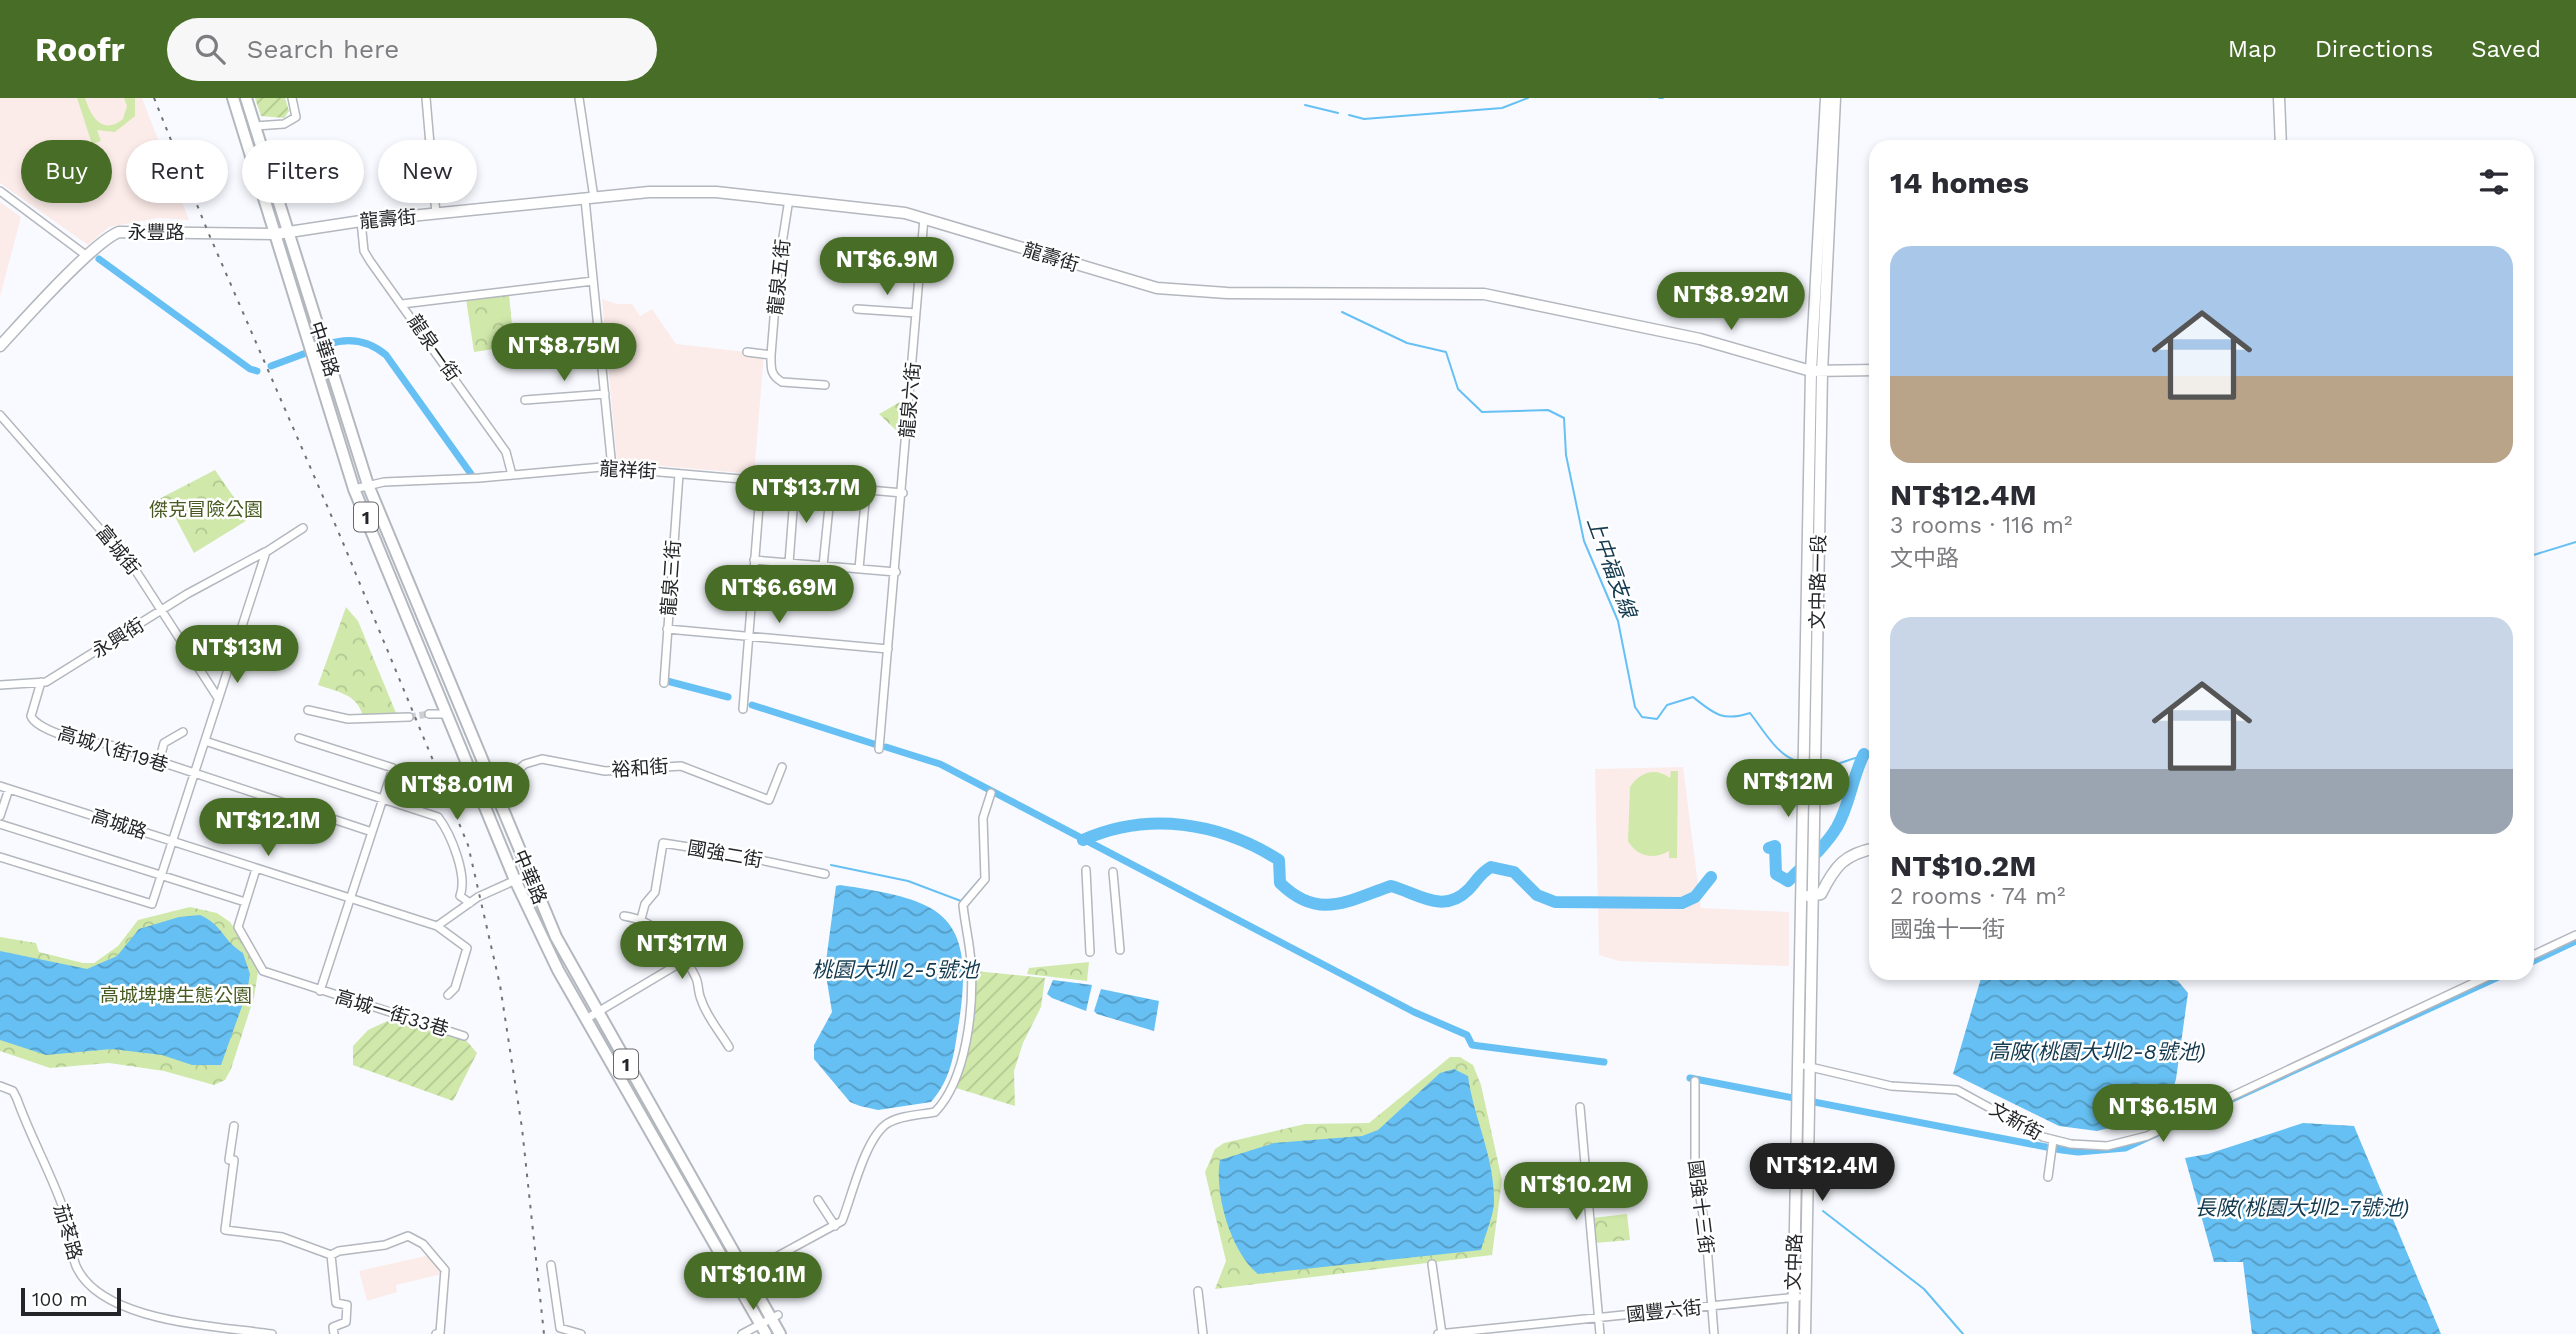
<!DOCTYPE html>
<meta charset="utf-8">
<style>
:root{--surface:#fff;--page:#f7f7f7;--text:#2b2b33;--muted:#7c7c81;--accent:#486d27}
body{margin:0;font-family:"Work Sans","Noto Sans TC",sans-serif;background:var(--page);color:var(--text);height:100vh;display:flex;flex-direction:column;font-size:26px;white-space:nowrap}
*{box-sizing:border-box;margin:0}
p{font-size:23px;color:var(--muted)}
.icon{flex:none;width:38px;height:38px;fill:none;stroke:currentColor;stroke-width:2;stroke-linecap:round;stroke-linejoin:round}
.map{position:relative;flex:1;overflow:hidden}
.side{position:absolute;left:1869px;top:42px;width:665px;height:840px;display:flex;flex-direction:column;background:var(--surface);border-radius:21px;box-shadow:0 4px 10px #0003}
.side>*{flex:none}
.hud{position:absolute;left:21px;top:42px;width:665px;height:63px;display:flex;gap:14px}
.scale{position:absolute;left:21px;bottom:18px;width:100px;box-sizing:border-box;padding-left:7px;border:4px solid #232528;border-top:0;font-size:19px;line-height:24px;white-space:nowrap;color:#232528;-webkit-text-stroke:5px #fff;paint-order:stroke}
.price{position:absolute;translate:-50% -60px;padding:0 16px;border-radius:24px;background:var(--accent);color:#fff;font-size:23px;line-height:46px;filter:drop-shadow(0 2px 4px #0008)}
.price::after{content:'';position:absolute;left:50%;top:42px;width:21px;height:16px;margin-left:-10px;background:inherit;clip-path:polygon(0 0,100% 0,50% 100%)}
.price.current{background:#222;color:#fff}
ul{padding:0;list-style:none}
li{display:grid;align-content:center;gap:14px;height:371px;padding:0 21px}
li span{display:grid;place-items:center;height:217px;border-radius:21px;color:#555}
li>.icon{margin-inline-start:auto}
span .icon{width:126px;height:126px;fill:#fffc;stroke-width:1}
li b{font-size:30px}
h2{display:flex;justify-content:space-between;align-items:center;height:84px;padding:0 21px;font-size:30px}
.chip{padding:0 24px;border-radius:32px;background:var(--surface);box-shadow:0 4px 10px #0003;font-size:24px;line-height:63px}
.chip.current{background:var(--accent);color:#fff}
header{display:flex;align-items:center;gap:42px;box-sizing:border-box;height:98px;padding:0 35px;background:var(--accent);color:#fff}
header strong{font-size:33px}
nav{display:flex;gap:38px;margin-inline-start:auto;font-size:24px}
.search{width:490px;height:63px;background:var(--page);display:flex;align-items:center;gap:18px;box-sizing:border-box;padding:0 24px;border-radius:38px;color:var(--muted);font-size:26px}
.map>svg:first-child{display:block}
.education{fill:#fcece9}
.grass{fill:#d0e9aa}
.park{fill:url(#park-crowns)}
.garden{fill:url(#garden-furrows)}
.water{fill:url(#water-waves)}
.lines{fill:none;stroke-linecap:round;stroke-linejoin:round}
.stream{stroke:#67c0f3;stroke-width:2}
.canal{stroke:#67c0f3;stroke-width:7}
.river{stroke:#67c0f3;stroke-width:12}
.street-tunnel{stroke:#cdcfd4;stroke-width:7;stroke-dasharray:7 3.5;stroke-linecap:butt}
.street-casing{stroke:#b3b7be;stroke-width:10}
.secondary-casing{stroke:#b3b7be;stroke-width:13}
.primary-casing{stroke:#b3b7be;stroke-width:14}
.street{stroke:#fff;stroke-width:7}
.secondary{stroke:#fff;stroke-width:10}
.primary{stroke:#fff;stroke-width:10}
.rail{stroke:#707276;stroke-width:2;stroke-dasharray:3.5 7;stroke-linecap:butt}
.labels{text-anchor:middle;dominant-baseline:central;stroke-width:5;stroke-linejoin:round;paint-order:stroke}
.shield{fill:#fff;stroke:#656668;stroke-width:2}
.shield-label{font-size:18px;font-weight:bold;fill:#232528}
.street-label{font-size:19px;fill:#232528;stroke:#fff}
.park-label{font-size:19px;fill:#475a21;stroke:#fff}
.water-label{font-size:21px;font-style:italic;fill:#133a4f;stroke:#fff}
</style>
<header>
<strong>Roofr</strong>
<div class="search"><svg class="icon" aria-label="search" viewBox="0 0 24 24"><circle cx="10" cy="10" r="6"/><path d="M15 15l6 6"/></svg>Search here</div>
<nav><a>Map</a><a>Directions</a><a>Saved</a></nav>
</header>
<div class="map">
<svg width="2576" height="1236" viewBox="0 0 2576 1236">
<defs>
<pattern id="park-crowns" width="20" height="18" patternUnits="userSpaceOnUse" patternTransform="scale(1.75)"><rect width="20" height="18" fill="#d0e9aa"/><path d="M2 6a3 3 0 1 1 6 0M12 15a3 3 0 1 1 6 0" fill="none" stroke="#b2c892"/></pattern>
<pattern id="garden-furrows" width="10" height="10" patternUnits="userSpaceOnUse" patternTransform="scale(1.75)"><rect width="10" height="10" fill="#d0e9aa"/><path d="M-1 1l2-2M0 10L10 0M9 11l2-2" fill="none" stroke="#b2c892"/></pattern>
<pattern id="water-waves" width="16" height="10" patternUnits="userSpaceOnUse" patternTransform="scale(1.75)"><rect width="16" height="10" fill="#67c0f3"/><path d="M0 5q4-4 8 0t8 0" fill="none" stroke="#549cc5"/></pattern>
</defs>
<rect width="100%" height="100%" fill="#f8faff"/>
<!-- education -->
<path class="education" d="M0,0H142L189,122L158,120L109,129L88,147L0,85Z
M0,104L21,119L0,199Z
M602,201L617,206H632L640,218L652,211L676,246L764,256L754,376L617,364Z
M1683,669L1701,810L1789,814V868L1619,863L1599,857L1595,671Z
M430,1157L442,1176L396,1187L397,1194L367,1203L359,1173Z"/>
<!-- grass -->
<path class="grass" d="M77,0H85C91,18 102,38 123,21L127,8L124,0H135V18L115,34L97,32L101,43L92,46Z
M1671,673H1678L1677,760H1669V753C1654,762 1637,759 1628,743L1630,689C1640,674 1655,669 1670,680Z"/>
<!-- park -->
<path class="park" d="M509,196L514,248L474,254L466,201Z
M907,300L904,340L879,316Z
M215,372L249,421L194,455L174,417L157,402Z
M346,509L358,523L396,615L363,618C357,596 338,594 318,587Z
M190,809L217,815L230,824L251,855L258,874L254,899L231,971L225,982L214,987L164,973L109,965L50,970L0,953V839L36,845L39,854L83,865H94L118,848L138,822Z
M1089,864L1087,883L1027,876L1029,870Z
M1450,959H1460L1473,967L1481,987L1502,1082L1492,1157L1215,1191L1226,1163L1205,1074L1215,1051L1224,1045L1305,1026L1369,1025Z
M1627,1116L1630,1142L1595,1145L1592,1120Z"/>
<!-- garden -->
<path class="garden" d="M255,0H285L289,13L284,20L261,18Z
M975,873L1045,880L1041,909L1023,945L1014,973L1015,1008L956,990C968,951 976,914 975,873Z
M394,920L465,941L477,955L453,1003L353,967V948L368,932Z"/>
<!-- water -->
<path class="water" d="M840,787C940,802 976,813 959,924C954,955 952,980 931,1004L878,1012L860,1008L850,1004L814,961V947L832,914L825,871L836,788Z
M200,817C224,828 222,842 243,855L250,876L247,894L221,967H192L162,957L112,951L46,957L0,942V853L87,871L117,858L139,831L179,819Z
M1975,875H2150L2178,883L2188,895L2176,981L2171,999L2152,1019L2097,1033L2059,1028L1953,976L1981,880Z
M1053,882L1092,887L1086,913L1052,900L1047,896Z
M1101,891L1159,903L1154,933L1097,916L1094,913Z
M1454,971L1468,978C1474,1022 1495,1059 1494,1105C1493,1120 1485,1137 1481,1152L1258,1176C1231,1154 1214,1096 1220,1062L1274,1045L1362,1038L1378,1032L1440,975Z
M2303,1025L2354,1028L2441,1236H2252L2243,1164H2214L2185,1060L2208,1056Z"/>
<g class="lines">
<!-- stream -->
<path class="stream" d="M1659,0H1663
M1305,7L1338,15
M1349,17L1364,21L1502,10L1528,0
M1342,214L1407,245L1446,254L1458,291L1482,314L1548,312L1564,320L1566,357L1584,443L1618,523L1635,609L1642,619L1657,621L1667,607L1693,599C1714,616 1723,624 1750,615C1762,630 1778,659 1798,663
M2527,459L2576,444
M1821,667C1840,671 1856,653 1876,660
M831,767L908,783L961,803L981,780
M1823,1113L1924,1191L1963,1236"/>
<!-- canal -->
<path class="canal" d="M99,161L250,271L257,273
M329,246C350,239 369,243 386,257L471,376
M317,251L318,250
M271,268L306,255
M667,583L728,599
M752,607L874,646
M886,649L940,666L1414,914L1467,937L1472,947L1604,964
M2527,866L2576,843
M1690,980L2062,1052L2078,1054L2125,1050L2507,875"/>
<!-- river -->
<path class="river" d="M1083,742C1148,713 1219,724 1279,762L1280,785C1319,823 1347,803 1391,788C1417,795 1443,817 1468,792C1476,784 1480,775 1491,769L1514,774L1537,797L1555,804L1682,805L1695,799L1711,779
M1769,750L1775,748L1776,776L1788,783C1805,766 1825,749 1837,729C1850,706 1852,680 1864,656"/>
<!-- street-tunnel -->
<path class="street-tunnel" d="M409,619L429,616"/>
<!-- street casing -->
<g class="street-casing">
<path id="street" d="M426,0L436,116
M579,0L594,100
M255,28L284,26L296,19L292,0
M0,93L87,158
M585,101L612,370
M361,123L364,153L370,163L506,354L512,377
M402,206L593,183
M857,211L916,215
M747,254L771,257L778,171L789,101
M771,257C771,270 770,277 782,284L825,287
M525,302L605,296
M0,317L134,470L218,600
M354,391L384,384L479,380L602,369L903,395
M754,462L896,474
M789,465L795,386
M823,468L831,389
M859,471L866,392
M667,531L888,551
M41,584L31,618C36,632 90,648 104,645L372,734
M664,585L679,376
M0,587L46,584L187,496L265,454
M743,611L761,383
M308,612L348,621L409,619
M429,616H447
M299,640L393,670L320,893
M205,643L438,719C451,736 468,778 460,798L470,805
M879,651L924,120
M159,664L164,645L183,634
M0,688L437,828L478,799L529,776
M478,693L507,681L525,666L542,661L605,673L681,668L769,702L782,669
M0,718L9,691
M0,726L245,804
M0,759L152,806L266,454L303,430
M256,771L238,829L263,873L464,938
M1086,772L1090,854
M1113,774L1120,852
M624,818C655,822 683,851 696,880C699,887 698,895 701,901C706,918 720,934 729,949
M641,821L645,806L655,794L663,745L733,756L825,776
M437,828L467,850L455,890L448,897
M2527,860L2576,837
M586,921L685,862
M1806,968L1891,988L1957,992L2043,1039L2071,1046L2107,1048L2147,1038L2495,875
M1695,983V1070L1706,1135L1714,1236
M0,988L13,993L17,1001C30,1038 50,1073 63,1110C69,1129 69,1150 76,1168C101,1225 219,1228 272,1236
M1580,1009L1600,1236
M234,1028L229,1062H234L225,1132L282,1139L331,1157L336,1205L347,1207L346,1224L333,1229L334,1236
M2048,1079L2053,1042
M818,1102L835,1128
M331,1157L339,1153L385,1147L408,1138L423,1146L445,1172L440,1235L436,1236
M1432,1166L1442,1236
M551,1167L560,1230L581,1236
M743,1177L842,1123C852,1098 865,1039 888,1025C902,1017 920,1017 935,1014C967,981 974,909 971,865C970,846 965,827 963,807L985,781L983,720L991,695
M1198,1193L1203,1236
M742,1236L778,1217
M1438,1236L1798,1199"/>
</g>
<!-- secondary casing -->
<g class="secondary-casing">
<path id="secondary" d="M2279,0L2281,49
M0,248C23,223 93,144 119,134L276,136L361,123L649,94H716L905,115L1157,190L1227,195L1484,196L1700,241L1811,273L1876,272
M1808,798L1821,796C1835,768 1844,756 1876,750
M1793,1236L1811,273L1826,0
M1805,1236L1822,274L1835,0"/>
</g>
<!-- primary casing -->
<g class="primary-casing">
<path id="primary" d="M233,0L354,391L515,782L558,872L766,1236
M246,0L368,387L556,839L780,1236"/>
</g>
<!-- street -->
<use href="#street" class="street"/>
<!-- secondary -->
<use href="#secondary" class="secondary"/>
<!-- primary -->
<use href="#primary" class="primary"/>
<!-- rail -->
<path class="rail" d="M154,0L208,134L341,440L468,747L500,887L522,1030L544,1236"/>
</g>
<g class="labels">
<!-- shield labels -->
<g class="shield">
<rect x="354" y="404.5" width="24" height="29" rx="5"/>
<rect x="614" y="951.5" width="24" height="29" rx="5"/>
</g>
<g class="shield-label">
<text x="366" y="419">1</text>
<text x="626" y="966">1</text>
</g>
<!-- street labels -->
<g class="street-label">
<text transform="translate(388 121) rotate(-5)">龍壽街</text>
<text x="156" y="134">永豐路</text>
<text transform="translate(1051 159) rotate(17)">龍壽街</text>
<text transform="translate(779 179) rotate(-84)">龍泉五街</text>
<text transform="translate(434 250) rotate(55)">龍泉一街</text>
<text transform="translate(324 251) rotate(72)">中華路</text>
<text transform="translate(910 302) rotate(-85)">龍泉六街</text>
<text transform="translate(628 372) rotate(3)">龍祥街</text>
<text transform="translate(118 452) rotate(51)">富城街</text>
<text transform="translate(671 480) rotate(-86)">龍泉三街</text>
<text transform="translate(1818 484) rotate(-89)">文中路一段</text>
<text transform="translate(118 540) rotate(-32)">永興街</text>
<text transform="translate(113 651) rotate(17)">高城八街19巷</text>
<text transform="translate(640 670) rotate(-4)">裕和街</text>
<text transform="translate(119 726) rotate(18)">高城路</text>
<text transform="translate(725 756) rotate(10)">國強二街</text>
<text transform="translate(530 779) rotate(67)">中華路</text>
<text transform="translate(392 915) rotate(17)">高城一街33巷</text>
<text transform="translate(2016 1023) rotate(29)">文新街</text>
<text transform="translate(1701 1109) rotate(83)">國強十三街</text>
<text transform="translate(68 1134) rotate(74)">茄苳路</text>
<text transform="translate(1794 1164) rotate(-88)">文中路</text>
<text transform="translate(1664 1213) rotate(-6)">國豐六街</text>
</g>
<!-- park labels -->
<g class="park-label">
<text x="206" y="411">傑克冒險公園</text>
<text x="176" y="897">高城埤塘生態公園</text>
</g>
<!-- water labels -->
<g class="water-label">
<text transform="translate(1612 469) rotate(70)">上中福支線</text>
<text x="895" y="871">桃園大圳 2-5號池</text>
<text x="2097" y="953">高陂(桃園大圳2-8號池)</text>
<text x="2302" y="1109">長陂(桃園大圳2-7號池)</text>
</g>
</g>
</svg>
<div class="scale">100 m</div>
<b class="price" style="left:887px;top:199px">NT$6.9M</b>
<b class="price" style="left:1731px;top:234px">NT$8.92M</b>
<b class="price" style="left:564px;top:285px">NT$8.75M</b>
<b class="price" style="left:806px;top:427px">NT$13.7M</b>
<b class="price" style="left:779px;top:527px">NT$6.69M</b>
<b class="price" style="left:237px;top:587px">NT$13M</b>
<b class="price" style="left:1788px;top:721px">NT$12M</b>
<b class="price" style="left:457px;top:724px">NT$8.01M</b>
<b class="price" style="left:268px;top:760px">NT$12.1M</b>
<b class="price" style="left:682px;top:883px">NT$17M</b>
<b class="price" style="left:2163px;top:1046px">NT$6.15M</b>
<b class="price current" style="left:1822px;top:1105px">NT$12.4M</b>
<b class="price" style="left:1576px;top:1124px">NT$10.2M</b>
<b class="price" style="left:753px;top:1214px">NT$10.1M</b>
<div class="hud">
<a class="chip current">Buy</a>
<a class="chip">Rent</a>
<a class="chip">Filters</a>
<a class="chip">New</a>
</div>
<section class="side">
<h2>14 homes<svg class="icon" aria-label="filters" viewBox="0 0 24 24"><path d="M4 7h16M4 17h16"/><circle cx="9" cy="7" r="2"/><circle cx="15" cy="17" r="2"/></svg></h2>
<ul>
<li><span style="background:linear-gradient(#a9c7e8 60%,#b9a48a 0)"><svg class="icon" aria-label="home" viewBox="0 0 24 24"><path d="M3 11l9-7 9 7M6 9v11h12V9"/></svg></span><div><b>NT$12.4M</b><p>3 rooms · 116 m²</p><p>文中路</p></div></li>
<li><span style="background:linear-gradient(#c9d6e8 70%,#9aa5b1 0)"><svg class="icon" aria-label="home" viewBox="0 0 24 24"><path d="M3 11l9-7 9 7M6 9v11h12V9"/></svg></span><div><b>NT$10.2M</b><p>2 rooms · 74 m²</p><p>國強十一街</p></div></li>
</ul>
</section>
</div>
